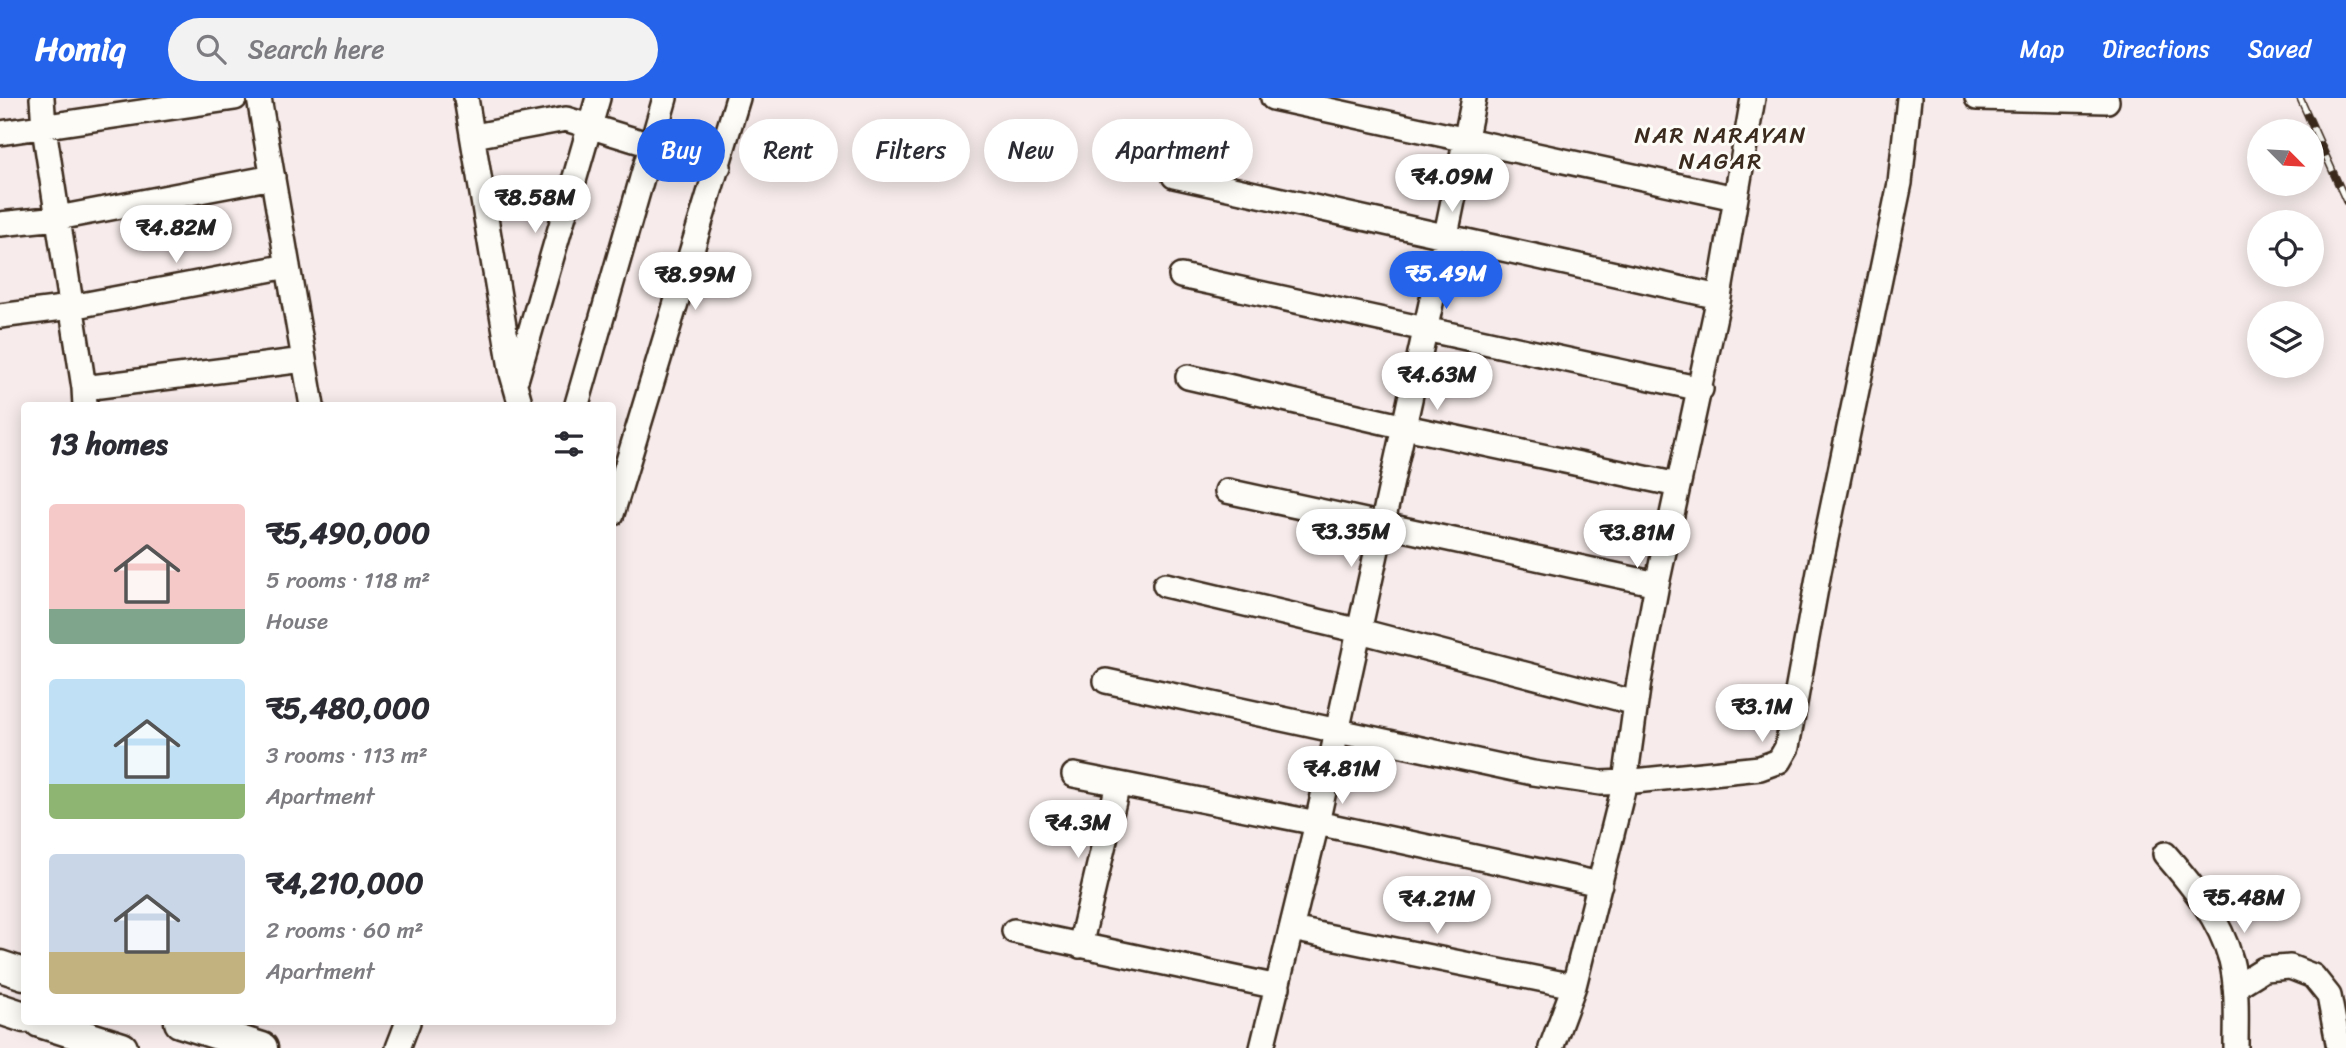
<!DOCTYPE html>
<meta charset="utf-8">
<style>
:root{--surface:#fff;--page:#f2f2f3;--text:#2b2b33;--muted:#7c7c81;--accent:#2563eb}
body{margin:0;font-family:Sriracha,sans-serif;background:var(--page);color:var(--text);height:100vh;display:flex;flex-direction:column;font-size:26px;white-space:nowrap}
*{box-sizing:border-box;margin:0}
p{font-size:23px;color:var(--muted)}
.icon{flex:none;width:38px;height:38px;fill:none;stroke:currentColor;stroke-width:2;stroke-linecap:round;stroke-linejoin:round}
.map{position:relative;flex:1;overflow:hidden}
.details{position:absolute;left:21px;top:304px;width:595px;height:623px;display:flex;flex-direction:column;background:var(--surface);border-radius:7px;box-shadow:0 4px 18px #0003}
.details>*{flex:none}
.banner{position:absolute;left:637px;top:21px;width:665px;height:63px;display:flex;gap:14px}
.needle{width:46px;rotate:114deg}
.fabs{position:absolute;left:2247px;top:21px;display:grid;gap:14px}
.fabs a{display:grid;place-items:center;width:77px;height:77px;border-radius:50%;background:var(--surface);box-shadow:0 4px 18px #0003;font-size:35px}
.price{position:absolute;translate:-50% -60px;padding:0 16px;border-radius:24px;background:#fff;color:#222;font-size:23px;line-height:46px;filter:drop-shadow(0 2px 4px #0008)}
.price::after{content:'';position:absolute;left:50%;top:42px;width:21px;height:16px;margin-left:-10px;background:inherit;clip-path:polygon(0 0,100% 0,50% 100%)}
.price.on{background:var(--accent);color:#fff}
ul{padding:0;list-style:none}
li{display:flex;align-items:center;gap:21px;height:175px;padding:0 28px}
li span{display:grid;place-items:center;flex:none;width:196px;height:140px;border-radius:7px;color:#555}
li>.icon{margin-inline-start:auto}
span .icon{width:84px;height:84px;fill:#fffc;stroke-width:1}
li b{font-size:30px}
h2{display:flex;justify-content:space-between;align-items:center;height:84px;padding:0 28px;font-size:30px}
.tag{padding:0 24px;border-radius:32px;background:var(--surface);box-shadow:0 4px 18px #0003;font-size:24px;line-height:63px}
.tag.on{background:var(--accent);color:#fff}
header{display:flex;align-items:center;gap:42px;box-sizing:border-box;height:98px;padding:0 35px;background:var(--accent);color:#fff}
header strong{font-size:33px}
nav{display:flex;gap:38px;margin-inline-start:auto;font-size:24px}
.search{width:490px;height:63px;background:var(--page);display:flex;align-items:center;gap:18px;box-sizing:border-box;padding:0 24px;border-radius:38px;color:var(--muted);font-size:26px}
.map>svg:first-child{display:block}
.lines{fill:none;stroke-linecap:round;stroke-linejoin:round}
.minor-casing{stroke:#3b2a1e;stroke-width:28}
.major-casing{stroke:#3b2a1e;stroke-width:35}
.minor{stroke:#fdfcf7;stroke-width:23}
.major{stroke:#fdfcf7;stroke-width:30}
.rail-casing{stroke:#3b2a1e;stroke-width:8}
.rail{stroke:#fdfcf7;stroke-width:5;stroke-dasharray:16;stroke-linecap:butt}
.labels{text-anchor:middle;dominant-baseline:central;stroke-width:6;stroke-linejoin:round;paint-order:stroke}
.neighbourhood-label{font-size:23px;letter-spacing:2px;fill:#3b2a1e;stroke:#fdfcf7}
</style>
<header>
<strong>Homiq</strong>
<div class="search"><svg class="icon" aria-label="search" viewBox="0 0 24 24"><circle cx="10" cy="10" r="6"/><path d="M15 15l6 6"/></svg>Search here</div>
<nav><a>Map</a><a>Directions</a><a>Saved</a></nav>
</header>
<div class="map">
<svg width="2346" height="950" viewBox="0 0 2346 950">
<rect width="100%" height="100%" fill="#f7ebeb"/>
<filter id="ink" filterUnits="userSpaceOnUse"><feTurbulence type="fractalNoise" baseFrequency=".0143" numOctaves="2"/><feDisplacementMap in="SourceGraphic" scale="14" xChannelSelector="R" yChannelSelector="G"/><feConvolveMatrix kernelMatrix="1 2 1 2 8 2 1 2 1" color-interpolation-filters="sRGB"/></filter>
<g filter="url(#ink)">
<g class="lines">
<!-- minor casing -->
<g class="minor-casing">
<path id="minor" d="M42,0L44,30L84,290L85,308
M259,0L312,308
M466,0L512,276L521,308
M1273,0L1735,100
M1977,0L2107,3
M0,35L235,0
M474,38L566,21L719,68
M1174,78L1719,199
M0,126L58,120L273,79
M1181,178L1701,291
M0,218L71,209L288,168
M517,279L598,0
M1188,279L1405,329L1678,387
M84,290L304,262
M577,306L665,0
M1227,393L1657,486
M612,416L738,0
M1165,487L1360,533L1636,605
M1106,583L1533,675L1601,685L1625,684L1760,670L1779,663L1787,649L1819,474L1900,85L1909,0
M1074,677L1317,725L1600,786
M2165,756C2192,787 2220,821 2231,862C2238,890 2236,921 2236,950
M1292,831L1574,888
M1014,833L1278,889
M1080,848L1118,686
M2235,889L2264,871L2290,869L2313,878L2329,898L2339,950
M398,950L408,924
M1262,950L1317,725L1446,137L1474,0
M1551,950L1574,888L1625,684L1639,583L1657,486L1719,199L1753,0"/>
</g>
<!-- major casing -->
<g class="major-casing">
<path id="major" d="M0,868L24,876
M0,911L24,919
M40,924L122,950
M180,924L262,950"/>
</g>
<!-- minor -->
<use href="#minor" class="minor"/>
<!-- major -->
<use href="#major" class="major"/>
<!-- rail casing -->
<g class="rail-casing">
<path id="rail" d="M2300,0L2346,103"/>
</g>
<!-- rail -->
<use href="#rail" class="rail"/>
</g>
</g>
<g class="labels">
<!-- neighbourhood labels -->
<g class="neighbourhood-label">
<text x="1721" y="37">NAR NARAYAN<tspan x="1721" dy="26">NAGAR</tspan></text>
</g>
</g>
</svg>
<div class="fabs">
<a><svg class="needle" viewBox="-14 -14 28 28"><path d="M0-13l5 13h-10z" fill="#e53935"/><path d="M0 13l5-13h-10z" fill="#7c7c81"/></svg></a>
<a><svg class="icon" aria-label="locate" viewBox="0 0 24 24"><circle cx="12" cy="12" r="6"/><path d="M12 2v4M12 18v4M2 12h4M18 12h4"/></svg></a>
<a><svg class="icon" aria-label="layers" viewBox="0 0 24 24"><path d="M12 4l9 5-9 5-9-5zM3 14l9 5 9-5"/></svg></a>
</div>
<b class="price" style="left:1452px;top:116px">₹4.09M</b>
<b class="price" style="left:535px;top:137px">₹8.58M</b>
<b class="price" style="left:176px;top:167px">₹4.82M</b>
<b class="price on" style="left:1446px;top:213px">₹5.49M</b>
<b class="price" style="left:695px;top:214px">₹8.99M</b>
<b class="price" style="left:1437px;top:314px">₹4.63M</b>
<b class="price" style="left:1351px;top:471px">₹3.35M</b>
<b class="price" style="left:1637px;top:472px">₹3.81M</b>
<b class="price" style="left:1762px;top:646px">₹3.1M</b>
<b class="price" style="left:1342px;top:708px">₹4.81M</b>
<b class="price" style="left:1078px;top:762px">₹4.3M</b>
<b class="price" style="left:2244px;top:837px">₹5.48M</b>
<b class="price" style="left:1437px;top:838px">₹4.21M</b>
<div class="banner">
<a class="tag on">Buy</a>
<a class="tag">Rent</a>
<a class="tag">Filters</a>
<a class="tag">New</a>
<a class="tag">Apartment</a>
</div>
<section class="details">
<h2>13 homes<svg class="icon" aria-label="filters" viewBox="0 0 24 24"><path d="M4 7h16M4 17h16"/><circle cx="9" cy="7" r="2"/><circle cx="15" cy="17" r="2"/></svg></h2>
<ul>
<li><span style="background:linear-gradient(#f6c9c9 75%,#7fa58c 0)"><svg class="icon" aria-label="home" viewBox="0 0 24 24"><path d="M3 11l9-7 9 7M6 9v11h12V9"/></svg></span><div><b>₹5,490,000</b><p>5 rooms · 118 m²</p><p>House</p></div></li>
<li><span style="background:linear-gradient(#bfe0f5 75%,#8fb573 0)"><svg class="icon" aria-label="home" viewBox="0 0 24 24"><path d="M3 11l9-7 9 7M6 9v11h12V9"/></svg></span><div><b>₹5,480,000</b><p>3 rooms · 113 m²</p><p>Apartment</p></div></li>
<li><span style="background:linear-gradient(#c9d6e8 70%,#c2b280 0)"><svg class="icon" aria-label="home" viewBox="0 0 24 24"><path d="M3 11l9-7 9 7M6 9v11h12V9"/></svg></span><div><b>₹4,210,000</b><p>2 rooms · 60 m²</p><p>Apartment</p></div></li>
</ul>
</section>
</div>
